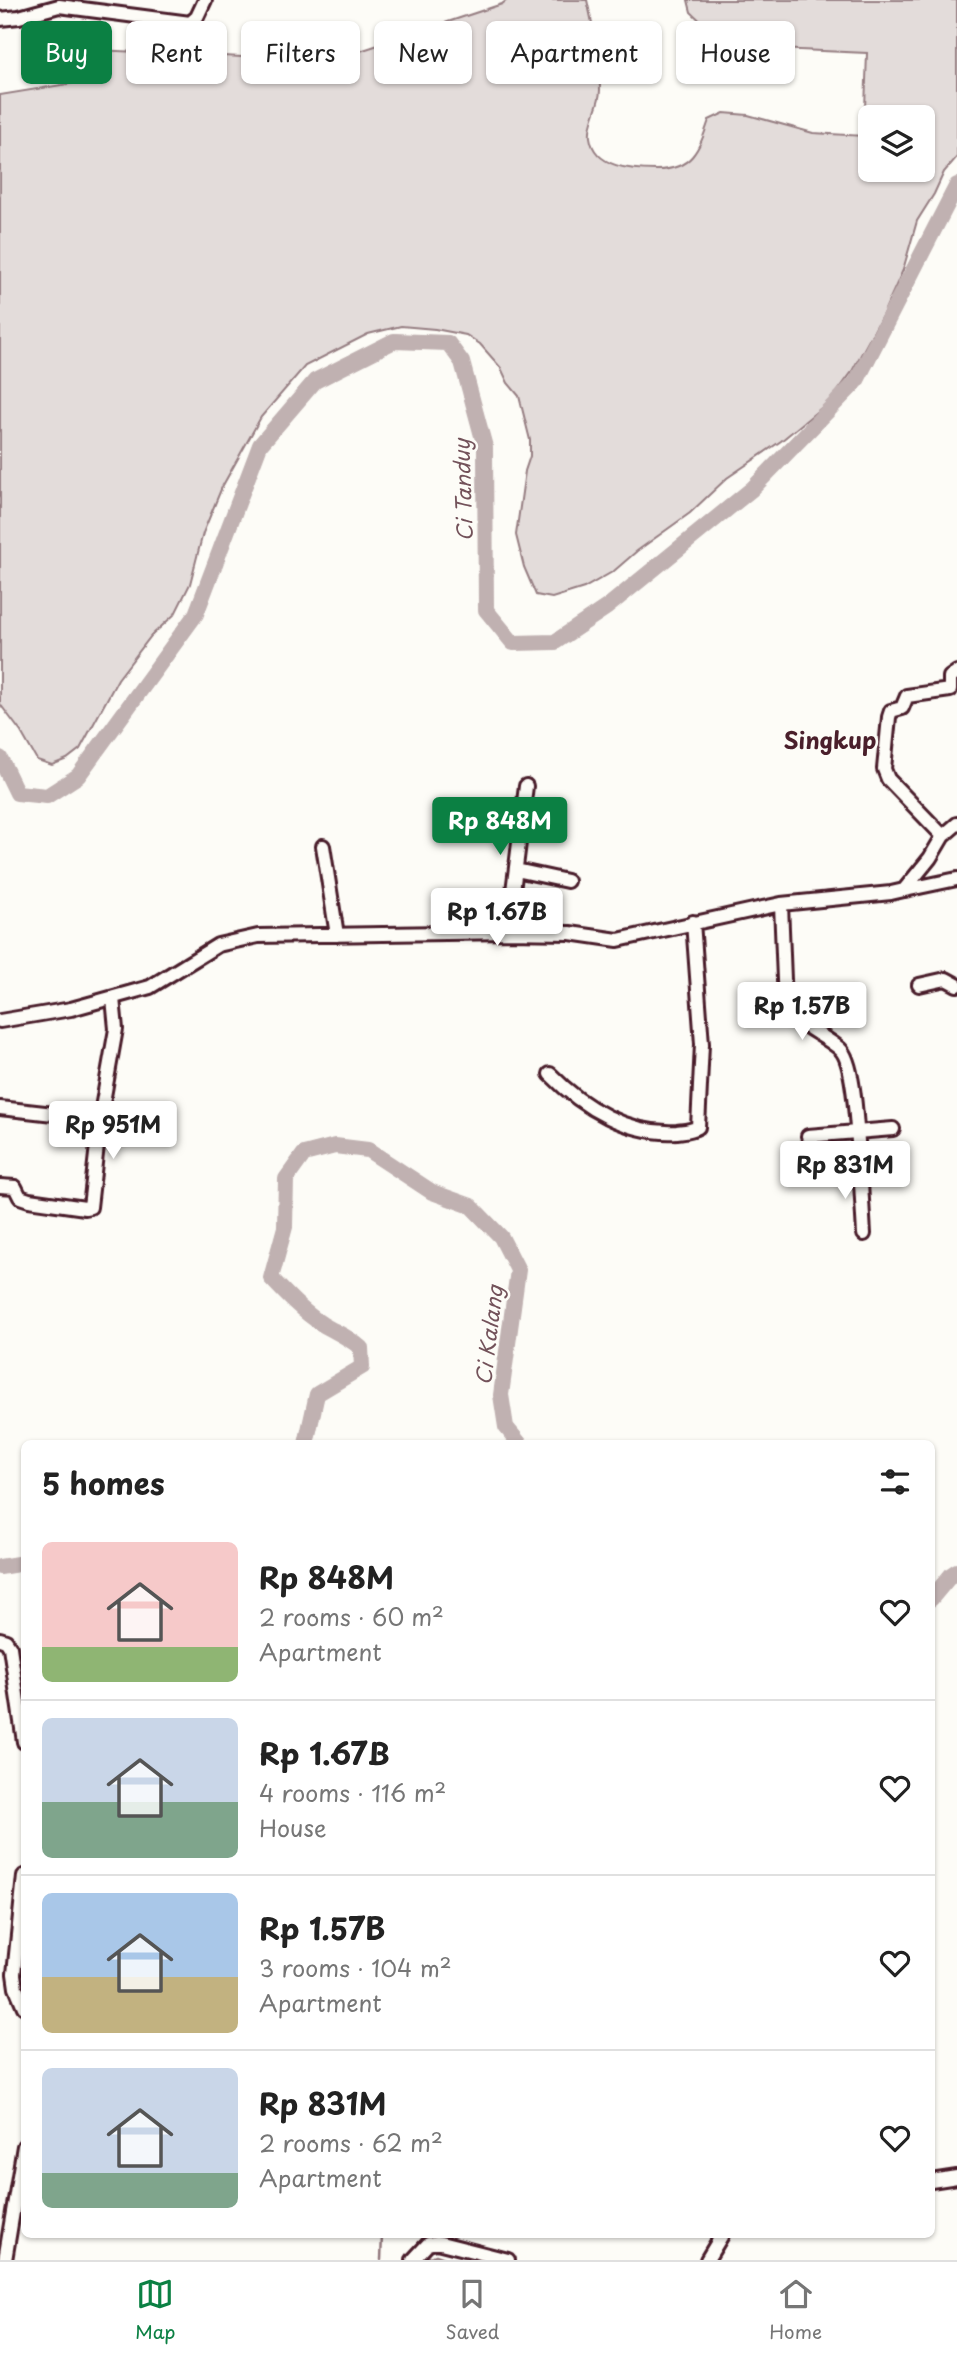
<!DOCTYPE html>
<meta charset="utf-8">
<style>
:root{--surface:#fff;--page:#f6f6f6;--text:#222;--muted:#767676;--line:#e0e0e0;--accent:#0b8043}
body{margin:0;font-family:"Playpen Sans",sans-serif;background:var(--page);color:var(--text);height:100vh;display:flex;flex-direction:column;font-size:26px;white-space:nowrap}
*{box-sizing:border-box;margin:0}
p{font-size:23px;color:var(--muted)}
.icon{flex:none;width:38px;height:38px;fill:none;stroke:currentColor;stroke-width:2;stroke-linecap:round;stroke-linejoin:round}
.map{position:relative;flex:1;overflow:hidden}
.side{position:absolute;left:21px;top:1440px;width:914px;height:798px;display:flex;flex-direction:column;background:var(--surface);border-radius:10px;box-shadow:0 2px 5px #0004}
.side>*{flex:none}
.hud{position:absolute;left:21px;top:21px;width:915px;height:63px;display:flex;gap:14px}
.buttons{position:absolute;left:858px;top:105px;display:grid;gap:14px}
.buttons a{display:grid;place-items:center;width:77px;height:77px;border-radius:10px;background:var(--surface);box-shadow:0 2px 5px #0004;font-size:35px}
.price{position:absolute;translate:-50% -60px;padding:0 16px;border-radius:7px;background:#fff;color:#222;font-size:23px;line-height:46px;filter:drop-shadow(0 2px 4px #0008)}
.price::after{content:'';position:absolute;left:50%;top:42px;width:21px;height:16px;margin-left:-10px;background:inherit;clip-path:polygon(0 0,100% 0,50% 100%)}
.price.current{background:var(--accent);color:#fff}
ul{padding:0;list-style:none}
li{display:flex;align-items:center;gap:21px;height:175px;padding:0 21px}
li+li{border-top:2px solid var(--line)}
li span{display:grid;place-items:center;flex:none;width:196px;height:140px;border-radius:10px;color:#555}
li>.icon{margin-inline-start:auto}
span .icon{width:84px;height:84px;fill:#fffc;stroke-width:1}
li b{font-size:30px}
h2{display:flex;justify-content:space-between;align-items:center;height:84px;padding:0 21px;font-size:30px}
.chip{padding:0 24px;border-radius:10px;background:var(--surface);box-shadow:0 2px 5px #0004;font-size:24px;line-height:63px}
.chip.current{background:var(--accent);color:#fff}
.tabs{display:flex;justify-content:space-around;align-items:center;height:98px;border-top:2px solid var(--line);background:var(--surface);font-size:19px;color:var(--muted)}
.tabs a{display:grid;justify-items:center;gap:4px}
.tabs .current{color:var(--accent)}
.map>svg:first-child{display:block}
.green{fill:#e3dcda;stroke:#967e82;stroke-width:2;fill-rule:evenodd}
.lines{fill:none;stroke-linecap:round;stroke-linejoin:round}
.stream{stroke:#91777b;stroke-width:2.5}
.river{stroke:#c0b1b1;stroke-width:16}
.minor-casing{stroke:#4a1f2b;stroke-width:18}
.minor{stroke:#fdfcf7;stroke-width:12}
.labels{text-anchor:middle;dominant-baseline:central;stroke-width:5;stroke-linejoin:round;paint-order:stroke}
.water-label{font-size:21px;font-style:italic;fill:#73525a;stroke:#fdfcf7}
.quarter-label{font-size:23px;font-weight:bold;fill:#4a1f2b;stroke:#fdfcf7}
</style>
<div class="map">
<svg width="957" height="2260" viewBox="0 0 957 2260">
<rect width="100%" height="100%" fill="#fdfcf7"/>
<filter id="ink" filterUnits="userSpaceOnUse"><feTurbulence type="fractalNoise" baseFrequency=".0143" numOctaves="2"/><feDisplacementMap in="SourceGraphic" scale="14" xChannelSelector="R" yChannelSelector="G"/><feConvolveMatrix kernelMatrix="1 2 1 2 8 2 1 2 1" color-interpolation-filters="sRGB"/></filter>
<g filter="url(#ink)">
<!-- green -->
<path class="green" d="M507,0H587C594,31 600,59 600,90C600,106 588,121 590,137C594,168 633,170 656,170C692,170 699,150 709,120L724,113L748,115L813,133L864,136L867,53L728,47L691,12L688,0H957V157L944,172L934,194L917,221L903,270L883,314L851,373L832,399L781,441L727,478L690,513L637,551L614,571L584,588L552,598L536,595L524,567L516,535L525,471L530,456V440L519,396L508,383L501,368L480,344L466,335L435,329L401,326L368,334L305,366L261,417L222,487L203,533L190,584L175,614L151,636L118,679L80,749L67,759L52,765L37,760L21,732L0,704V95L74,83L76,49L330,61L502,4ZM870,117H922V170H870Z"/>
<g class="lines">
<!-- stream -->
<path class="stream" d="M381,2260L382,2235
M423,2260L436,2255L450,2260"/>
<!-- river -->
<path class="river" d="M0,758L17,793L47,796L78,776L196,614L260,445L315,381L394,341L448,343L462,362L485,447L486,610L513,643L555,642L607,607L752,489L856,382L957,185
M306,1444L317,1394L362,1367L361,1348C347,1336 337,1333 322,1324C303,1312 286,1294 271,1278L285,1227L286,1179L304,1154L335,1146L368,1150L432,1192L471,1206L501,1237L518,1270L501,1395L506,1427L520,1444
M0,1567L24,1563
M931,1599L951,1575L957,1571"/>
<!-- minor casing -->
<g class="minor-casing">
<path id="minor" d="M0,19L19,17L59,6L190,23L197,17L205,0
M943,836L888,779L884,769L889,717L891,711L902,708L907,696L950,690V677L957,672
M323,846L337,935
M516,870L567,881
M905,890L957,879
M781,904L785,1005C795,1025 824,1034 840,1049C856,1063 857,1142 860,1166L813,1169
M508,932L526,786
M919,985L946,979L957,985
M0,1021L71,1009L150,987L218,945L258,936L508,932L570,933L618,940L781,904L891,893L904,890L930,858L943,836L957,824
M550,1074C583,1108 629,1135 677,1132C685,1131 691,1131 698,1127L702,1044L693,922
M0,1108L143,1124
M808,1136L893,1129
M0,1186L15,1187L20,1197L29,1200L85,1208L90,1207L100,1119L116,1029L113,998
M864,1234L860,1166L892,1165
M0,1639L6,1641L10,1647L24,1742
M24,1876L14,1974L16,1988L24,2007
M931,2181L957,2177
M5,2260L24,2146
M413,2260L428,2244L437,2242L508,2260
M707,2260L722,2235"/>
</g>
<!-- minor -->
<use href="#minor" class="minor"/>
</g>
</g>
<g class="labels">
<!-- water labels -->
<g class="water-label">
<text transform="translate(462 490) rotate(-92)">Ci Tanduy</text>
<text transform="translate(488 1335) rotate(-83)">Ci Kalang</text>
</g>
<!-- quarter labels -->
<g class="quarter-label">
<text x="830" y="739">Singkup</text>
</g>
</g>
</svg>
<div class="buttons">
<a><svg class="icon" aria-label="layers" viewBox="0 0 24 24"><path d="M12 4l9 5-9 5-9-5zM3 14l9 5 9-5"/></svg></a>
</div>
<b class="price current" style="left:500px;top:857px">Rp 848M</b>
<b class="price" style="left:497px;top:948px">Rp 1.67B</b>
<b class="price" style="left:802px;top:1042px">Rp 1.57B</b>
<b class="price" style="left:113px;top:1161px">Rp 951M</b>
<b class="price" style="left:845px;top:1201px">Rp 831M</b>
<div class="hud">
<a class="chip current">Buy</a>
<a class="chip">Rent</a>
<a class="chip">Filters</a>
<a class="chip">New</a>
<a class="chip">Apartment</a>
<a class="chip">House</a>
</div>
<section class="side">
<h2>5 homes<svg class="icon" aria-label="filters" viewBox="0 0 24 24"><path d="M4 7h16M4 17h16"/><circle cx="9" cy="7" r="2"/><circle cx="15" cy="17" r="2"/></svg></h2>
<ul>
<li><span style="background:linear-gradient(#f6c9c9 75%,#8fb573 0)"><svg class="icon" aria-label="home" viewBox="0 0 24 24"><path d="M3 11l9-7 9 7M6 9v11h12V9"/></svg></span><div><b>Rp 848M</b><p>2 rooms · 60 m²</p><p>Apartment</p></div><svg class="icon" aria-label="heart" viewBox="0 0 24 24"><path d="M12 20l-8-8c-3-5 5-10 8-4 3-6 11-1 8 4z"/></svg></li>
<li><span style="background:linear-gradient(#c9d6e8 60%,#7fa58c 0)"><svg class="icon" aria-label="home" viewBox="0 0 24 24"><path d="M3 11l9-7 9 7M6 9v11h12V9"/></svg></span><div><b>Rp 1.67B</b><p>4 rooms · 116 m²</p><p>House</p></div><svg class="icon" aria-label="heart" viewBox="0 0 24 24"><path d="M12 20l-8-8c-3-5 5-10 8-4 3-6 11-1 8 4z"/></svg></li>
<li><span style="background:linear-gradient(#a9c7e8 60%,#c2b280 0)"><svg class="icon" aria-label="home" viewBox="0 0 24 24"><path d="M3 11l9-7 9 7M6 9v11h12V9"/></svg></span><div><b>Rp 1.57B</b><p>3 rooms · 104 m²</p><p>Apartment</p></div><svg class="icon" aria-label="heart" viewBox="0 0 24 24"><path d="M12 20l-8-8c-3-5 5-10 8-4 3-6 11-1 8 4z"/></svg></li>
<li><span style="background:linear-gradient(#c9d6e8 75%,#7fa58c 0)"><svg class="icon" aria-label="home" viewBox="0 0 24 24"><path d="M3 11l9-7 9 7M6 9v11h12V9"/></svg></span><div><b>Rp 831M</b><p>2 rooms · 62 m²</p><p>Apartment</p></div><svg class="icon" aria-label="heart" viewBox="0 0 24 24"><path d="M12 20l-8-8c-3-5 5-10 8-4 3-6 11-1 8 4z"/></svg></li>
</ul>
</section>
</div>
<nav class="tabs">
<a class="current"><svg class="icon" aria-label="map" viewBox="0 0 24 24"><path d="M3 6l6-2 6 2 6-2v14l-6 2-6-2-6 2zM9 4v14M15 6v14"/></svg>Map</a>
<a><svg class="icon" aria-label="saved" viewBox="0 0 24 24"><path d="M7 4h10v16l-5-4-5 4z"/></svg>Saved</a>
<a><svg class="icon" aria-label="home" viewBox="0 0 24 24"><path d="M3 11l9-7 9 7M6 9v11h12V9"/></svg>Home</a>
</nav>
